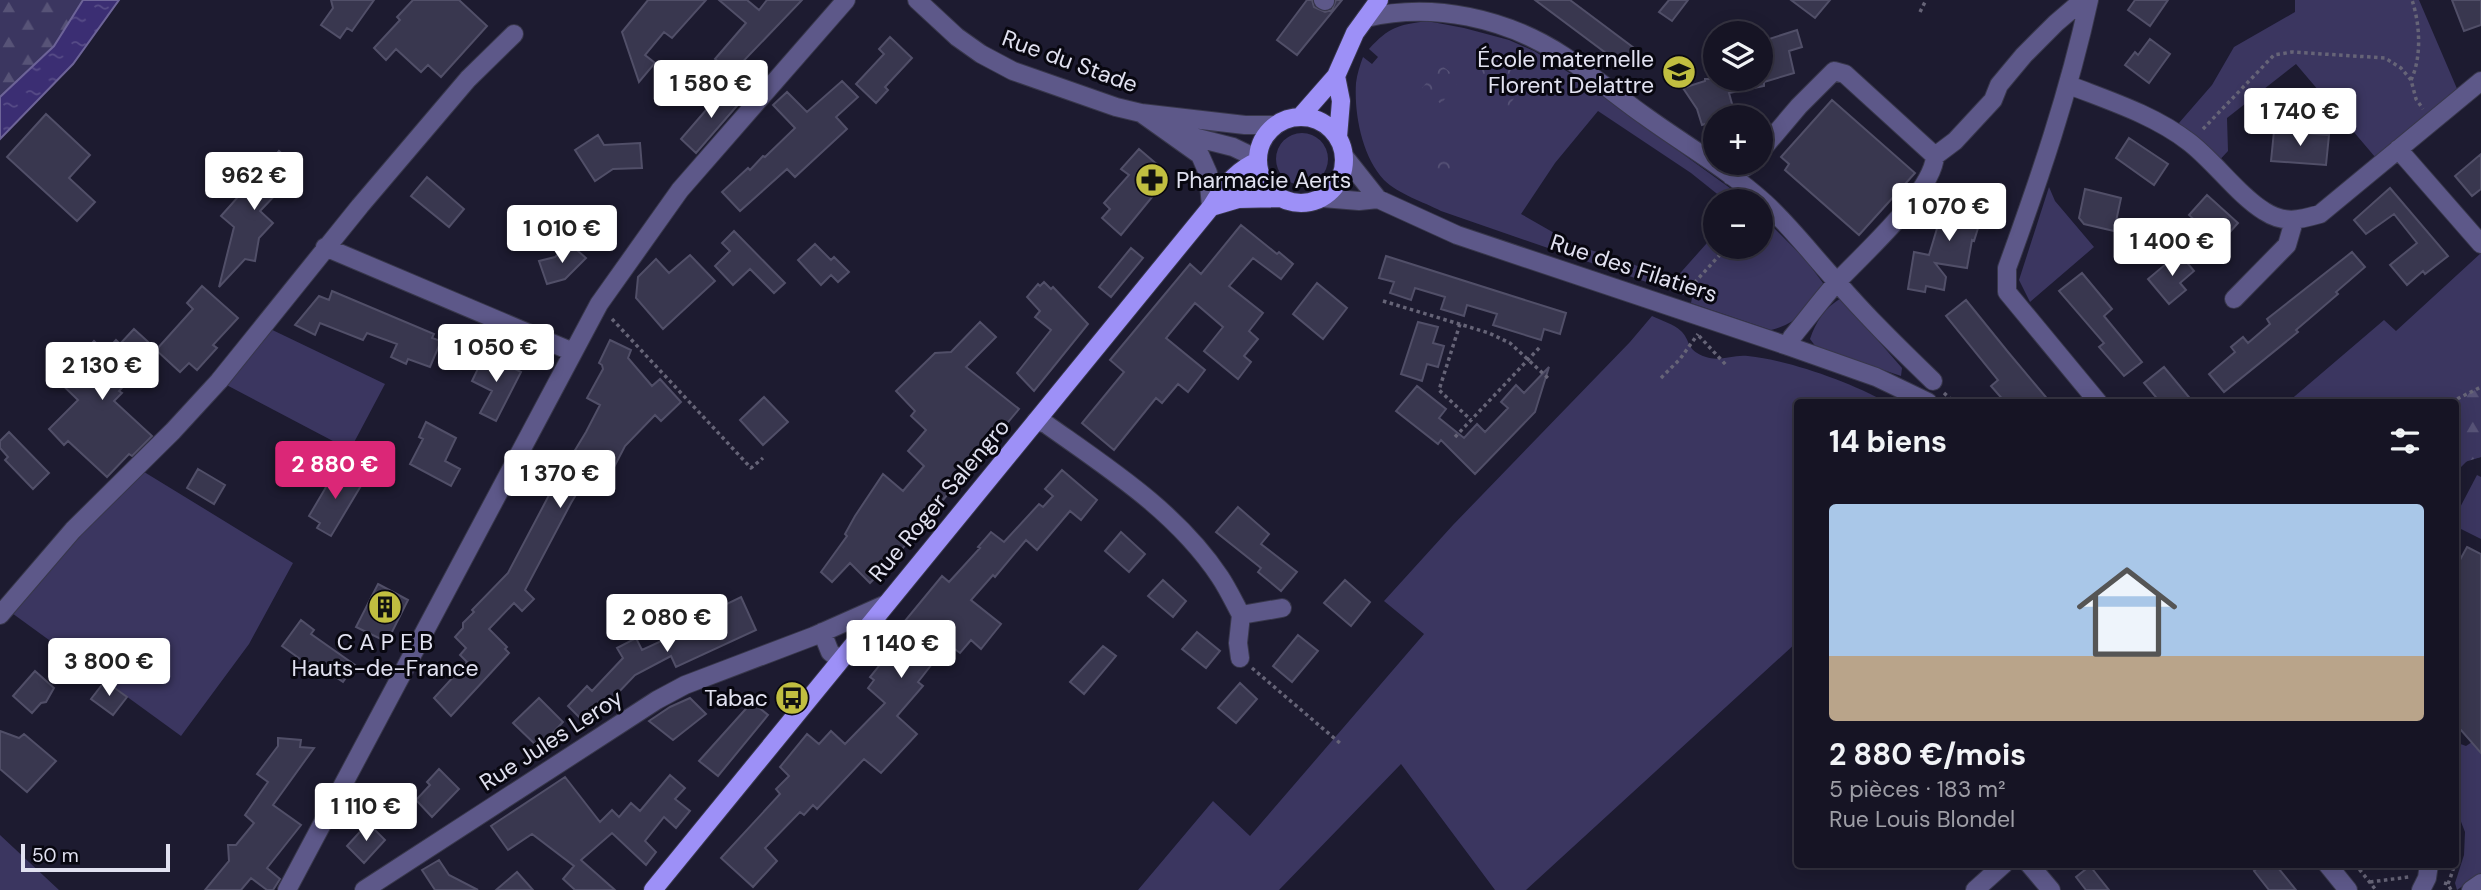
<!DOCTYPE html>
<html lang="fr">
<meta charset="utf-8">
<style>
:root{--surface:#161424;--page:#232131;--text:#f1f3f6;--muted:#9e9ea6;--line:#353341;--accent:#db2777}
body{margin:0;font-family:"DM Sans",sans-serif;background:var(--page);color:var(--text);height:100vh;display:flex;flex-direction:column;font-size:26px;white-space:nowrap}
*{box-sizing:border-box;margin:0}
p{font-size:23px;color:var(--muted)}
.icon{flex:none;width:38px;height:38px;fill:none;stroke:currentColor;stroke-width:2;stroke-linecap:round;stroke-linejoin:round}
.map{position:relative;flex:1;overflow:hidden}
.side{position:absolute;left:1794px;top:399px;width:665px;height:469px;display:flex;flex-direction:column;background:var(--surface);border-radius:7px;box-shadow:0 4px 18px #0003,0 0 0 2px var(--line)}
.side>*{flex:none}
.tools{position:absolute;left:1703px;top:21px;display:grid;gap:14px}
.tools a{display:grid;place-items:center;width:70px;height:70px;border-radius:50%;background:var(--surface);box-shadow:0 4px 18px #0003,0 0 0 2px var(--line);font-size:35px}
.scale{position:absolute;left:21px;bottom:18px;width:149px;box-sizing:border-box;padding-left:7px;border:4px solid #e1e1f0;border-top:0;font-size:19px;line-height:24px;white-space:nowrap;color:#e1e1f0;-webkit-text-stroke:5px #080710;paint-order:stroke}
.price{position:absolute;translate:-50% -60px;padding:0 16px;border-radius:7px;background:#fff;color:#222;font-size:23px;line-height:46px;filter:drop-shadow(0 2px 4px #0008)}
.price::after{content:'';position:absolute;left:50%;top:42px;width:21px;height:16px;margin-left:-10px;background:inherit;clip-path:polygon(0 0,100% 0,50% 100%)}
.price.active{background:var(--accent);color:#fff}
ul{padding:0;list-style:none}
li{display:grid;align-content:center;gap:14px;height:371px;padding:0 35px}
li+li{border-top:2px solid var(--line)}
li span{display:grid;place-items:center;height:217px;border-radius:7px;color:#555}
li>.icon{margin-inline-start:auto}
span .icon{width:126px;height:126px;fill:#fffc;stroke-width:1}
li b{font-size:30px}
h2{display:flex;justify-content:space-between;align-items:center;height:84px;padding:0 35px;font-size:30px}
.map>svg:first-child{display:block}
.grass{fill:#3b3660}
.forest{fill:url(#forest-firs)}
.park{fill:url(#park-crowns)}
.water{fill:url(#water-ripples);stroke:#6d6498;stroke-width:2}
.building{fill:#39374f;stroke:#514f68;stroke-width:2}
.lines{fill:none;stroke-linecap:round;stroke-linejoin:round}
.minor-casing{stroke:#38374b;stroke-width:20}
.major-casing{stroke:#38374b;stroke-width:20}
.path{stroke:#666477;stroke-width:3.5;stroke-dasharray:3.5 3.5;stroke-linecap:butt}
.minor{stroke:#5d5889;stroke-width:18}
.major{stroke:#9d90f7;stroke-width:18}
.labels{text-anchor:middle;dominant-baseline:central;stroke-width:6;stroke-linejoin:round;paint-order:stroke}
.poi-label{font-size:23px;fill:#e1e1f0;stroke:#080710;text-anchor:end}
.street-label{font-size:23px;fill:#e1e1f0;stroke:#080710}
</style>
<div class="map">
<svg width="2481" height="890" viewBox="0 0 2481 890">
<defs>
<pattern id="forest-firs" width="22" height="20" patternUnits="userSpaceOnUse" patternTransform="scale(1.75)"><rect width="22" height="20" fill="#3b3660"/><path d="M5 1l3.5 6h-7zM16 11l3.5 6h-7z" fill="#575377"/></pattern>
<pattern id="park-crowns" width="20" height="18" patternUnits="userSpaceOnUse" patternTransform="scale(1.75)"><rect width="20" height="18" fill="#3b3660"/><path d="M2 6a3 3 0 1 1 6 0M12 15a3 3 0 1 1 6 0" fill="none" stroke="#575377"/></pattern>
<pattern id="water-ripples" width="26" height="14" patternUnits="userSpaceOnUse" patternTransform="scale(1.75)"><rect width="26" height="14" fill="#3b2e73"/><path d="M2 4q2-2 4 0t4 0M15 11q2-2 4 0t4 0" fill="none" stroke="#574c87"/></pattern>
</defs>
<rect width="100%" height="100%" fill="#1d1b30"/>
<!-- grass -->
<path class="grass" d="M2295,0H2419L2461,98L2381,164L2296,64L2227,118L2228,151L2214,166L2172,131L2212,85L2234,47L2295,12Z
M1427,21L1464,28L1509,40L1534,51L1576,77L1748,201H1726L1691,173L1598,111L1555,163L1521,214L1577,246L1614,257L1674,280L1715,234V247H1760L1761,215L1805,259L1823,283C1816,306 1794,325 1771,330L1691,303L1692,298L1684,295L1441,211C1424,202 1398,194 1384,180C1362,156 1354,114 1356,83C1357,74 1360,65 1363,57L1372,64L1378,57L1369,49C1389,27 1398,25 1427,21Z
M1276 159a26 26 0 1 1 52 0a26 26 0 1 1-52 0Z
M2049,187L2055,201L2094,247L2030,302L2019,280Z
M2481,253V457L2468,460L2455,473V402H2288L2384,320L2396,331Z
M1841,298L1902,368L1901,376L1816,347L1810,339C1816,321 1825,308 1841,298Z
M1652,316C1660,320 1674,324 1681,331C1691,340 1685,350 1706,357C1720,362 1734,354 1748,356C1789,360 1850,382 1886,402H1797V642L1526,890H1495L1401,764L1279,890H1138L1213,801L1250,836L1424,634L1384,601L1453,525L1630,342Z
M262,325L385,384L350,450L219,381Z
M136,467L293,563L249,644L181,736L5,608Z
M2477,475L2481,477V539L2455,526V517Z
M2455,742L2466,746L2472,742L2481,753V873L2457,890L2455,883L2464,855L2465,832L2455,806Z
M0,835L59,890H0Z"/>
<!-- forest -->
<path class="forest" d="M0,0H83L54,46L0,97Z
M2481,387V457L2455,465V402H2451Z"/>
<!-- park -->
<path class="park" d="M1491,56L1526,80L1507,109L1471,89Z
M1441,65L1460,80L1441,104L1422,88Z
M1429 164a14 14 0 1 1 28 0a14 14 0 1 1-28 0Z"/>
<!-- water -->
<path class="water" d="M83,0H119L73,64L0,139V97L54,46Z"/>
<!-- building -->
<path class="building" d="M331,0H374L352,31L347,28L340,38L321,25L333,8Z
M413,0H459L487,26L441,77L428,65L421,72L396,49L386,60L374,48L400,20L397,17Z
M648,0H706L672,38L664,32L645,55L655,63L639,82L622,32Z
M719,0H747L759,10L767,0H802L732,73L715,59L746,23Z
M1307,0H1312L1314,7L1325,12L1332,10L1336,0H1342L1297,55L1277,40Z
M1535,0H1570L1638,51L1626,68Z
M1669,0H1688L1672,21L1659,12Z
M1791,0H1830L1815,18Z
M2135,0H2168L2150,26L2128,10Z
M2452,0H2481V25L2464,31Z
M1797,30L1802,47L1789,51L1794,73L1764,82V86L1729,93L1734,111L1722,113L1723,117H1715V121L1702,125L1697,109L1683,88L1705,81V79H1760V42Z
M890,37L912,58L885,87L888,90L876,103L856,84L884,54L879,49Z
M2150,39L2170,54L2149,83L2125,65L2135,52L2138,55Z
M842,81L858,97L836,117L847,129L795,177L787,169L740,211L722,192L748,168L750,170L763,156L765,157L795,128L773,105L787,92L807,112Z
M726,87L742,100L696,153L681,139Z
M1832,100L1915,173L1859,235L1785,170L1789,164L1781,157Z
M46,114L90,155L69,178L95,202L77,221L7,157Z
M2274,131L2329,135L2326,165L2271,161Z
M598,135L604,145L640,143L642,168L613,169L595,181L575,150Z
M2129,138L2168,164L2154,185L2116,158Z
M1139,149L1167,173L1166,180L1121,235L1102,218L1110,209L1104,203L1129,175L1121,169Z
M279,151L299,170L260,211L273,223L259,238L255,261L245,259L219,287L234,227L221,216Z
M2481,154V189L2472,196L2455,176Z
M427,177L464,209L449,227L411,196Z
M1962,188L1988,196L1974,241L1972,240L1967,268L1935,263L1946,277L1944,290L1926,286L1925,292L1908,289L1914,252L1929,255L1942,212L1953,216Z
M2390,188L2448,256L2425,274L2423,271L2407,285L2390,265L2417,243L2394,214L2366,234L2354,220Z
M2085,189L2121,198L2114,231L2084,224L2079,218Z
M2207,195L2238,223L2220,243L2189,215Z
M1241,225L1277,254L1279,252L1293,264L1281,279L1253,258L1229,286L1263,313L1249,331L1258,339L1244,356L1251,362L1238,379L1204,351L1223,327L1195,303L1166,338L1205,370L1188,392L1178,384L1162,403L1156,398L1114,450L1082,423L1124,372L1110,360L1190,264L1201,274Z
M734,231L785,283L774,293L750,269L733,285L715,266L730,251L722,243Z
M570,244L586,258L565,279L547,284L539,261L555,257Z
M815,244L831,260L834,257L849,272L838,282L831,275L821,285L798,260Z
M1131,248L1143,258L1111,297L1099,287Z
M2352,252L2365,267L2336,292L2338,294L2296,330L2298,332L2224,392L2209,374L2235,352L2231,347L2243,337L2248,343L2270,324L2267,319Z
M2179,253L2194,271L2180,283L2186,290L2169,304L2148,279Z
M690,255L715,281L663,329L636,298L638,277L656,259L669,273Z
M1386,256L1566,313L1560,334L1544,329L1541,340L1493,325L1497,314L1467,305L1464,316L1441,309L1445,297L1415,288L1411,300L1390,293L1394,282L1379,278Z
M2082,273L2112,309L2104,316L2142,362L2124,376L2099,347L2104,343L2059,291Z
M1044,282L1051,289L1053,287L1088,324L1034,391L1017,373L1051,330L1035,317L1040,311L1027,297L1038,284L1040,286Z
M1317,283L1347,308L1323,339L1293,314Z
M202,286L238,318L213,345L217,348L197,370L189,363L180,372L156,350L193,309L187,303Z
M332,291L434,334L432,338L441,341L430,367L408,359L406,364L391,357L397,344L367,333L363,340L320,323L315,335L295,325L319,296L329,300Z
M1966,300L2008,352L2050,402H2005L1991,386L1998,380L1946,316Z
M980,322L996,337L966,367L1019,409L897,555L870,583L850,563L832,582L821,572L847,536L845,534L855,516L883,474L903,491L924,466L908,451L926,430L911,416L915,411L896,391L935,353L951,352Z
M1418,322L1438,327L1433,343L1444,346L1438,367L1427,364L1422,381L1401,374Z
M134,329L157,350L119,391L122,393L114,401L152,436L132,456L129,454L107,477L68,441L64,445L49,429L78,400L47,370L66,356L74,363L94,341L105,352L116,340L120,344Z
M610,340L631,350L628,358L652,386L660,379L681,402L661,421L655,415L625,446L613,469L597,460L571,503L525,590L534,599L522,611L514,603L489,629L507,647L505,649L509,653L451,716L434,698L467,662L460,655L466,648L455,637L463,628V623L474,612L472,610L508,573L557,480L586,432L600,405L587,398L603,369L602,365L599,363Z
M485,354L521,372L496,421L480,413L492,391L472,381Z
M1549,367L1535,412L1475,474L1441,440L1438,444L1396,411L1417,386L1446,409L1439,418L1464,438L1477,424L1485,432L1508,408L1501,402L1516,385L1524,393Z
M2164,367L2193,402H2160L2144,383Z
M764,397L788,422L763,445L740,420Z
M426,422L456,438L445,461L460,469L451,486L410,464L423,439L419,437Z
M9,432L49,473L33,489L5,460L8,457L0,448V441Z
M333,467L362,484L331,536L317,528L320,523L309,516L329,482L325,479Z
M198,469L225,485L214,504L187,488Z
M1062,470L1097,500L1081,520L1070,511L1037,550L1026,540L995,577L993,575L971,600L1001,624L981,649L971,640L960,653L952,647L947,653L943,650L918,682L923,686L897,716L917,734L881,773L864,759L817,809L813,805L804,815L800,812L765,848L777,861L753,887L721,858L780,794L776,789L789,776L780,767L807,734L819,744L831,731L845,744L885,703L868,688L874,680L870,677L888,655L881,650L942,576L949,582L980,548L978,547L991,532L1004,542L1039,504L1043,507L1053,496L1045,489Z
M1238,507L1269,534L1261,544L1297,572L1281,591L1258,572L1261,568L1216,532Z
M1121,532L1145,554L1129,572L1105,551Z
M2467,547L2481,554V753L2461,730L2455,726V569Z
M1163,580L1186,601L1173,617L1148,596Z
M1345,580L1370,602L1351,626L1324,603Z
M378,584L408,600L387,642L356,627Z
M741,597L756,630L676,667L671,656L635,675L594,718L591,715L584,722L568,706L587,686L592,691L623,658L617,648L636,638L642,650L709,619L706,614Z
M301,620L314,630L311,634L355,665L343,682L325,670L323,673L304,659L303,661L282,646Z
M1197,632L1220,651L1206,668L1182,649Z
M1298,635L1318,651L1292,682L1273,666Z
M1103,646L1116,656L1084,694L1070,682Z
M35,671L54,688L46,702L41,703L32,713L13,696Z
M105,681L127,697L113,715L91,699Z
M1240,683L1257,699L1236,723L1218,708Z
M539,698L563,722L539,748L513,723Z
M690,698L706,714L673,740L649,721L670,707Z
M752,702L768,715L718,776L699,761Z
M0,731L19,738L24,734L56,761L27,792L0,769Z
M278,738L301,740L300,747L314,748L273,805L301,825L267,868L280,879L273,890H267L251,878L241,890H205L229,861L228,845H236L254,823L245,815L268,782L257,774L278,746Z
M439,769L459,789L432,817L416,800L430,785L427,782Z
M670,775L685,788L675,799L690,811L676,828L664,817L645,841L656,852L646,865L612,833L581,860L615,890H575L563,879L574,866L532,834L508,850L491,826L565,777L600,822L612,810L619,817L631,803L640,811Z
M368,823L385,840L364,863L347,846Z
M439,860L449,875L478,890H435L422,870Z
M2262,864H2275L2296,890H2269L2254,871Z
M2090,866L2109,890H2086L2076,877Z
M517,872L533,890H496Z"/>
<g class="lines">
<!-- minor casing -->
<g class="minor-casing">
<path id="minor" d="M917,0L957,37L981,54L1013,71L1116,107L1141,113L1245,125H1275
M1323,0L1325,1
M2089,0C2069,92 2039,180 2007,268V292L2098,402
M1366,18C1433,2 1506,18 1564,56C1592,75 1618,97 1645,116C1685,145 1729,170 1765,203C1792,228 1813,256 1837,282C1867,317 1900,349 1933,381
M2069,85C2110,101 2154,115 2189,142C2214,161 2238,195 2264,211C2284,224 2299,220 2320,214L2481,81
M1141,113L1200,155L1208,173L1211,207
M1170,131L1233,147L1258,159
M2398,149L2481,244
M1760,152L1799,106L1834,71L1845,74L1935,156
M1344,156L1378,199
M1731,176L1752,163
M1323,198L1359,201L1378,199L1457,235L1788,346L1876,377L1928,402
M325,247L573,352
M2234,299L2287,245L2294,221
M1788,346L1792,337C1807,319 1821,300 1837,282C1863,254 1933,192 1935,156L1955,141L1993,100L1999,85L2024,55L2056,23L2083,0
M1036,421L1046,424C1108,468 1177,512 1220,577C1228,589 1234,602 1241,615L1282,608
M0,615L73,530L173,431L219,381L360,206L468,79L514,34
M822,632L830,652L840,660
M1240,658L1238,643L1241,615
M2029,864L2051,890
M2327,864L2348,890
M287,890L599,304L680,190L846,0
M364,890L657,700L685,685L814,636L884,605
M1975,890L2004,864
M2421,890L2427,878L2429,864
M2471,890L2481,883"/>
</g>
<!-- major casing -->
<g class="major-casing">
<path id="major" d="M1336,76L1341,101L1338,137
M1258 160a43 43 0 1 1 86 0a43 43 0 1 1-86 0Z
M1300,117L1336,76L1355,33L1379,0
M1211,207L1238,199L1279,198
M653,890L1211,207C1222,188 1238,169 1258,161"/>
</g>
<!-- path -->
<path class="path" d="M1920,12L1926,0
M2411,80C2422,57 2420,24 2412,0
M2203,129L2274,55L2292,52L2385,58L2401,68L2411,80L2416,99L2423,109
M1685,293L1727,247
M1383,301L1489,333L1510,343L1549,379
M612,319L751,468L763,458
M1460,324L1439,390L1471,420
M1699,336L1727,366
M1661,378L1680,359L1698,334
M1944,393L1954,402
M2451,402L2481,387
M1455,437L1541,346
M1252,668L1341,744
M2355,864L2376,890
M2370,882L2409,877
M2444,883L2448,884L2451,890
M2448,884C2456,863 2460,847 2455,825"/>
<!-- minor -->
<use href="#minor" class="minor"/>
<!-- major -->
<use href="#major" class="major"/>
</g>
<!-- icons -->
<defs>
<g id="school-disc" transform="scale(1.75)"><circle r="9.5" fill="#c1be40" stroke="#080710"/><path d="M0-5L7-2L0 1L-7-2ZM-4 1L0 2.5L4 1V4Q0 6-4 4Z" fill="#111"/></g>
<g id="pharmacy-disc" transform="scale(1.75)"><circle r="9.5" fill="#c1be40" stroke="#080710"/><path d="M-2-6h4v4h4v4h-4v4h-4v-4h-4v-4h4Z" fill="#111"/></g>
<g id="building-disc" transform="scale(1.75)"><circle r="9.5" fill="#c1be40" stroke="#080710"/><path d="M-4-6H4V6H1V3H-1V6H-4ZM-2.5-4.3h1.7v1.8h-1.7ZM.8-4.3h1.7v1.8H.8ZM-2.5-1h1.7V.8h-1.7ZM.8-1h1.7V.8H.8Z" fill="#111"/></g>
<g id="bus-disc" transform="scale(1.75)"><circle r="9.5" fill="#c1be40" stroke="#080710"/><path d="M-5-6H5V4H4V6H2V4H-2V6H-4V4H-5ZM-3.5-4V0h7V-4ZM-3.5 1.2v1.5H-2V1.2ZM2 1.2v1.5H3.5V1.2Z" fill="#111"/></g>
</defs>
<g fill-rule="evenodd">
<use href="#school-disc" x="1679" y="72"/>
<use href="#pharmacy-disc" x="1152" y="180"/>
<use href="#building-disc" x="385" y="607"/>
<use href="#bus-disc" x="792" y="698"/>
</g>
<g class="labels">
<!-- poi labels -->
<g class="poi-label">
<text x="1654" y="59">École maternelle<tspan x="1654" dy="26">Florent Delattre</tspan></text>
<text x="1176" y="180" text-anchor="start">Pharmacie Aerts</text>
<text x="385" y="642" text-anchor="middle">C A P E B<tspan x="385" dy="26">Hauts-de-France</tspan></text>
<text x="768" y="698">Tabac</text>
</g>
<!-- street labels -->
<g class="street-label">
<text transform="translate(1070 61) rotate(20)">Rue du Stade</text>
<text transform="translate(1634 268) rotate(18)">Rue des Filatiers</text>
<text transform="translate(939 500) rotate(-50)">Rue Roger Salengro</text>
<text transform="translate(551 740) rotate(-33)">Rue Jules Leroy</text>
</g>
</g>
</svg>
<div class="tools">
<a><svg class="icon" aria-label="layers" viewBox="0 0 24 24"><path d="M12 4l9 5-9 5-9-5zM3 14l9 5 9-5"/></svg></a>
<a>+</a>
<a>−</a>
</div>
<div class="scale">50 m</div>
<b class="price" style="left:711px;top:120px">1 580 €</b>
<b class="price" style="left:2300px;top:148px">1 740 €</b>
<b class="price" style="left:254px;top:212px">962 €</b>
<b class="price" style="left:1949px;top:243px">1 070 €</b>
<b class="price" style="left:562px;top:265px">1 010 €</b>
<b class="price" style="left:2172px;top:278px">1 400 €</b>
<b class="price" style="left:496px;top:384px">1 050 €</b>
<b class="price" style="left:102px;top:402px">2 130 €</b>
<b class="price active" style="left:335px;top:501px">2 880 €</b>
<b class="price" style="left:560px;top:510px">1 370 €</b>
<b class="price" style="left:667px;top:654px">2 080 €</b>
<b class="price" style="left:901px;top:680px">1 140 €</b>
<b class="price" style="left:109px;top:698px">3 800 €</b>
<b class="price" style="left:366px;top:843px">1 110 €</b>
<section class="side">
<h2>14 biens<svg class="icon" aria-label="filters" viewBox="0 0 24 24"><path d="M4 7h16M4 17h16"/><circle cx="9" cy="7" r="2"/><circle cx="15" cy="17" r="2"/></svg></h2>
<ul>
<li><span style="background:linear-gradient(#a9c7e8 70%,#b9a48a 0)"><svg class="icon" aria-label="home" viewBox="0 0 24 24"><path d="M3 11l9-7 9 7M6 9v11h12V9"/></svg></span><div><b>2 880 €/mois</b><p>5 pièces · 183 m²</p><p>Rue Louis Blondel</p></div></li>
</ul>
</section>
</div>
